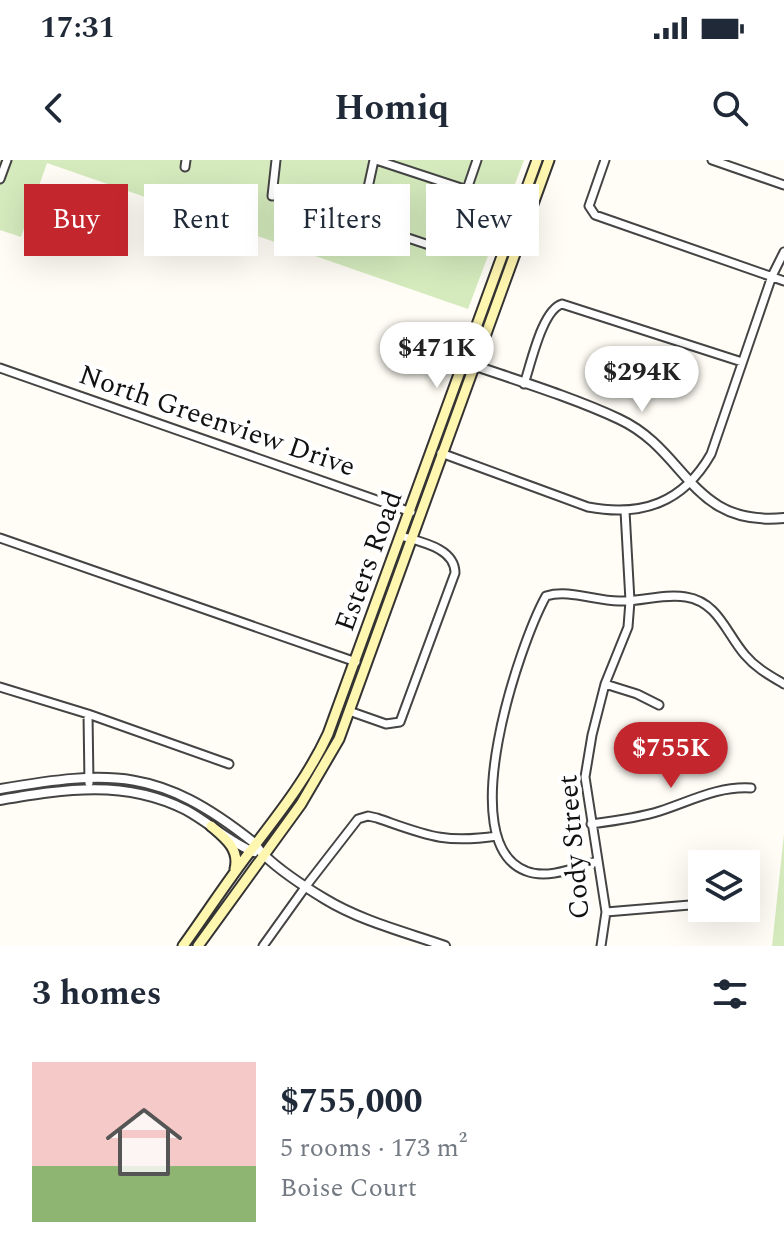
<!DOCTYPE html>
<meta charset="utf-8">
<style>
:root{--surface:#fff;--page:#f2f2f3;--text:#1f2937;--muted:#747a83;--line:#e0e1e3;--accent:#c4262e}
body{margin:0;font-family:Spectral,serif;background:var(--page);color:var(--text);height:100vh;display:flex;flex-direction:column;font-size:30px;white-space:nowrap}
*{box-sizing:border-box;margin:0}
p{font-size:26px;color:var(--muted)}
.icon{flex:none;width:44px;height:44px;fill:none;stroke:currentColor;stroke-width:2;stroke-linecap:round;stroke-linejoin:round}
.map{position:relative;height:786px;overflow:hidden}
.panel{display:flex;flex-direction:column;background:var(--surface);flex:1}
.panel>*{flex:none}
.banner{position:absolute;left:24px;top:24px;width:736px;height:72px;display:flex;gap:16px}
.tools{position:absolute;left:688px;top:690px;display:grid;gap:16px}
.tools a{display:grid;place-items:center;width:72px;height:72px;border-radius:0px;background:var(--surface);box-shadow:0 8px 32px #0002;font-size:40px}
.price{position:absolute;translate:-50% -68px;padding:0 18px;border-radius:28px;background:#fff;color:#222;font-size:26px;line-height:52px;filter:drop-shadow(0 2px 4px #0008)}
.price::after{content:'';position:absolute;left:50%;top:48px;width:24px;height:18px;margin-left:-12px;background:inherit;clip-path:polygon(0 0,100% 0,50% 100%)}
.price.current{background:var(--accent);color:#fff}
ul{padding:0;list-style:none}
li{display:flex;align-items:center;gap:24px;height:200px;padding:0 32px}
li+li{border-top:2px solid var(--line)}
li span{display:grid;place-items:center;flex:none;width:224px;height:160px;border-radius:0px;color:#555}
li>.icon{margin-inline-start:auto}
span .icon{width:96px;height:96px;fill:#fffc;stroke-width:1}
li b{font-size:34px}
h2{display:flex;justify-content:space-between;align-items:center;height:96px;padding:0 32px;font-size:34px}
.pill{padding:0 28px;border-radius:0px;background:var(--surface);box-shadow:0 8px 32px #0002;font-size:28px;line-height:72px}
.pill.current{background:var(--accent);color:#fff}
.status{display:flex;justify-content:space-between;align-items:center;height:56px;padding:0 40px;background:var(--surface);direction:ltr}
.status svg{height:22px;fill:currentColor}
header{display:flex;justify-content:space-between;align-items:center;height:104px;padding:0 32px;background:var(--surface);font-size:36px;font-weight:700}
.map>svg:first-child{display:block}
.green{fill:#d5ebbd}
.lines{fill:none;stroke-linecap:round;stroke-linejoin:round}
.minor-casing{stroke:#444;stroke-width:11}
.tertiary-casing{stroke:#444;stroke-width:12}
.secondary-casing{stroke:#333;stroke-width:13}
.minor{stroke:#fff;stroke-width:7}
.tertiary{stroke:#fff;stroke-width:8}
.secondary{stroke:#fff6b0;stroke-width:9}
.labels{text-anchor:middle;dominant-baseline:central;stroke-width:8;stroke-linejoin:round;paint-order:stroke}
.street-label{font-size:28px;fill:#111;stroke:#fff}
</style>
<div class="status"><b>17:31</b><svg viewBox="0 0 49 12"><path d="M0 12V9h3v3zM5 12V6h3v6zM10 12V3h3v9zM15 12V0h3v12zM26 1h20v11H26zM47 4h2v5h-2z"/></svg></div>
<header><svg class="icon" aria-label="back" viewBox="0 0 24 24"><path d="M15 5l-7 7 7 7"/></svg>Homiq<svg class="icon" aria-label="search" viewBox="0 0 24 24"><circle cx="10" cy="10" r="6"/><path d="M15 15l6 6"/></svg></header>
<div class="map">
<svg width="784" height="786" viewBox="0 0 784 786">
<rect width="100%" height="100%" fill="#fffdf5"/>
<!-- green -->
<path class="green" d="M0,0H524L468,149L47,3L21,77L0,70Z
M784,674V786H772Z"/>
<g class="lines">
<!-- minor casing -->
<g class="minor-casing">
<path id="minor" d="M374,0L364,46V59L375,67L441,89L451,76L477,0
M376,0L531,51
M605,0L589,46L595,55L784,121
M712,0L784,25
M185,7L186,0
M0,19L7,0
M272,36L276,0
M0,208L411,352
M524,224C531,204 542,150 562,144L742,202
M441,293L588,347C642,357 683,343 711,294L772,116L784,92
M0,378L356,502
M605,524L637,534L659,545
M0,527L88,554L229,604
M349,551L386,564L400,562L455,413C455,388 421,382 401,376
M88,554L89,623
M591,664C614,661 638,658 660,651C691,641 718,626 751,628
M598,701C576,707 548,720 526,711C452,683 519,485 546,436C569,429 595,441 619,441C641,442 664,433 686,437C718,442 726,473 745,495C756,508 769,515 784,524
M606,752L702,744
M263,786L306,726L358,659L368,656L377,658C426,675 443,684 497,676
M601,786L606,752L585,617L592,575L605,524L628,467L630,441L625,351"/>
</g>
<!-- tertiary casing -->
<g class="tertiary-casing">
<path id="tertiary" d="M464,202C513,219 572,237 619,259C688,291 690,367 784,358
M0,629C112,610 160,608 253,682C257,686 260,692 265,696C282,712 305,727 325,739C361,761 405,772 445,786
M0,640C65,629 125,619 186,650C210,663 230,683 254,692"/>
</g>
<!-- secondary casing -->
<g class="secondary-casing">
<path id="secondary" d="M211,666C225,678 240,689 235,709
M183,786C206,754 228,720 252,689C281,651 308,617 328,574L537,0
M198,786L301,644L339,579L549,0"/>
</g>
<!-- minor -->
<use href="#minor" class="minor"/>
<!-- tertiary -->
<use href="#tertiary" class="tertiary"/>
<!-- secondary -->
<use href="#secondary" class="secondary"/>
</g>
<g class="labels">
<!-- street labels -->
<g class="street-label">
<text transform="translate(217 261) rotate(19)">North Greenview Drive</text>
<text transform="translate(369 401) rotate(-70)">Esters Road</text>
<text transform="translate(574 687) rotate(-95)">Cody Street</text>
</g>
</g>
</svg>
<div class="tools">
<a><svg class="icon" aria-label="layers" viewBox="0 0 24 24"><path d="M12 4l9 5-9 5-9-5zM3 14l9 5 9-5"/></svg></a>
</div>
<b class="price" style="left:437px;top:230px">$471K</b>
<b class="price" style="left:642px;top:254px">$294K</b>
<b class="price current" style="left:671px;top:630px">$755K</b>
<div class="banner">
<a class="pill current">Buy</a>
<a class="pill">Rent</a>
<a class="pill">Filters</a>
<a class="pill">New</a>
</div>
</div>
<section class="panel">
<h2>3 homes<svg class="icon" aria-label="filters" viewBox="0 0 24 24"><path d="M4 7h16M4 17h16"/><circle cx="9" cy="7" r="2"/><circle cx="15" cy="17" r="2"/></svg></h2>
<ul>
<li><span style="background:linear-gradient(#f6c9c9 65%,#8fb573 0)"><svg class="icon" aria-label="home" viewBox="0 0 24 24"><path d="M3 11l9-7 9 7M6 9v11h12V9"/></svg></span><div><b>$755,000</b><p>5 rooms · 173 m²</p><p>Boise Court</p></div></li>
</ul>
</section>
